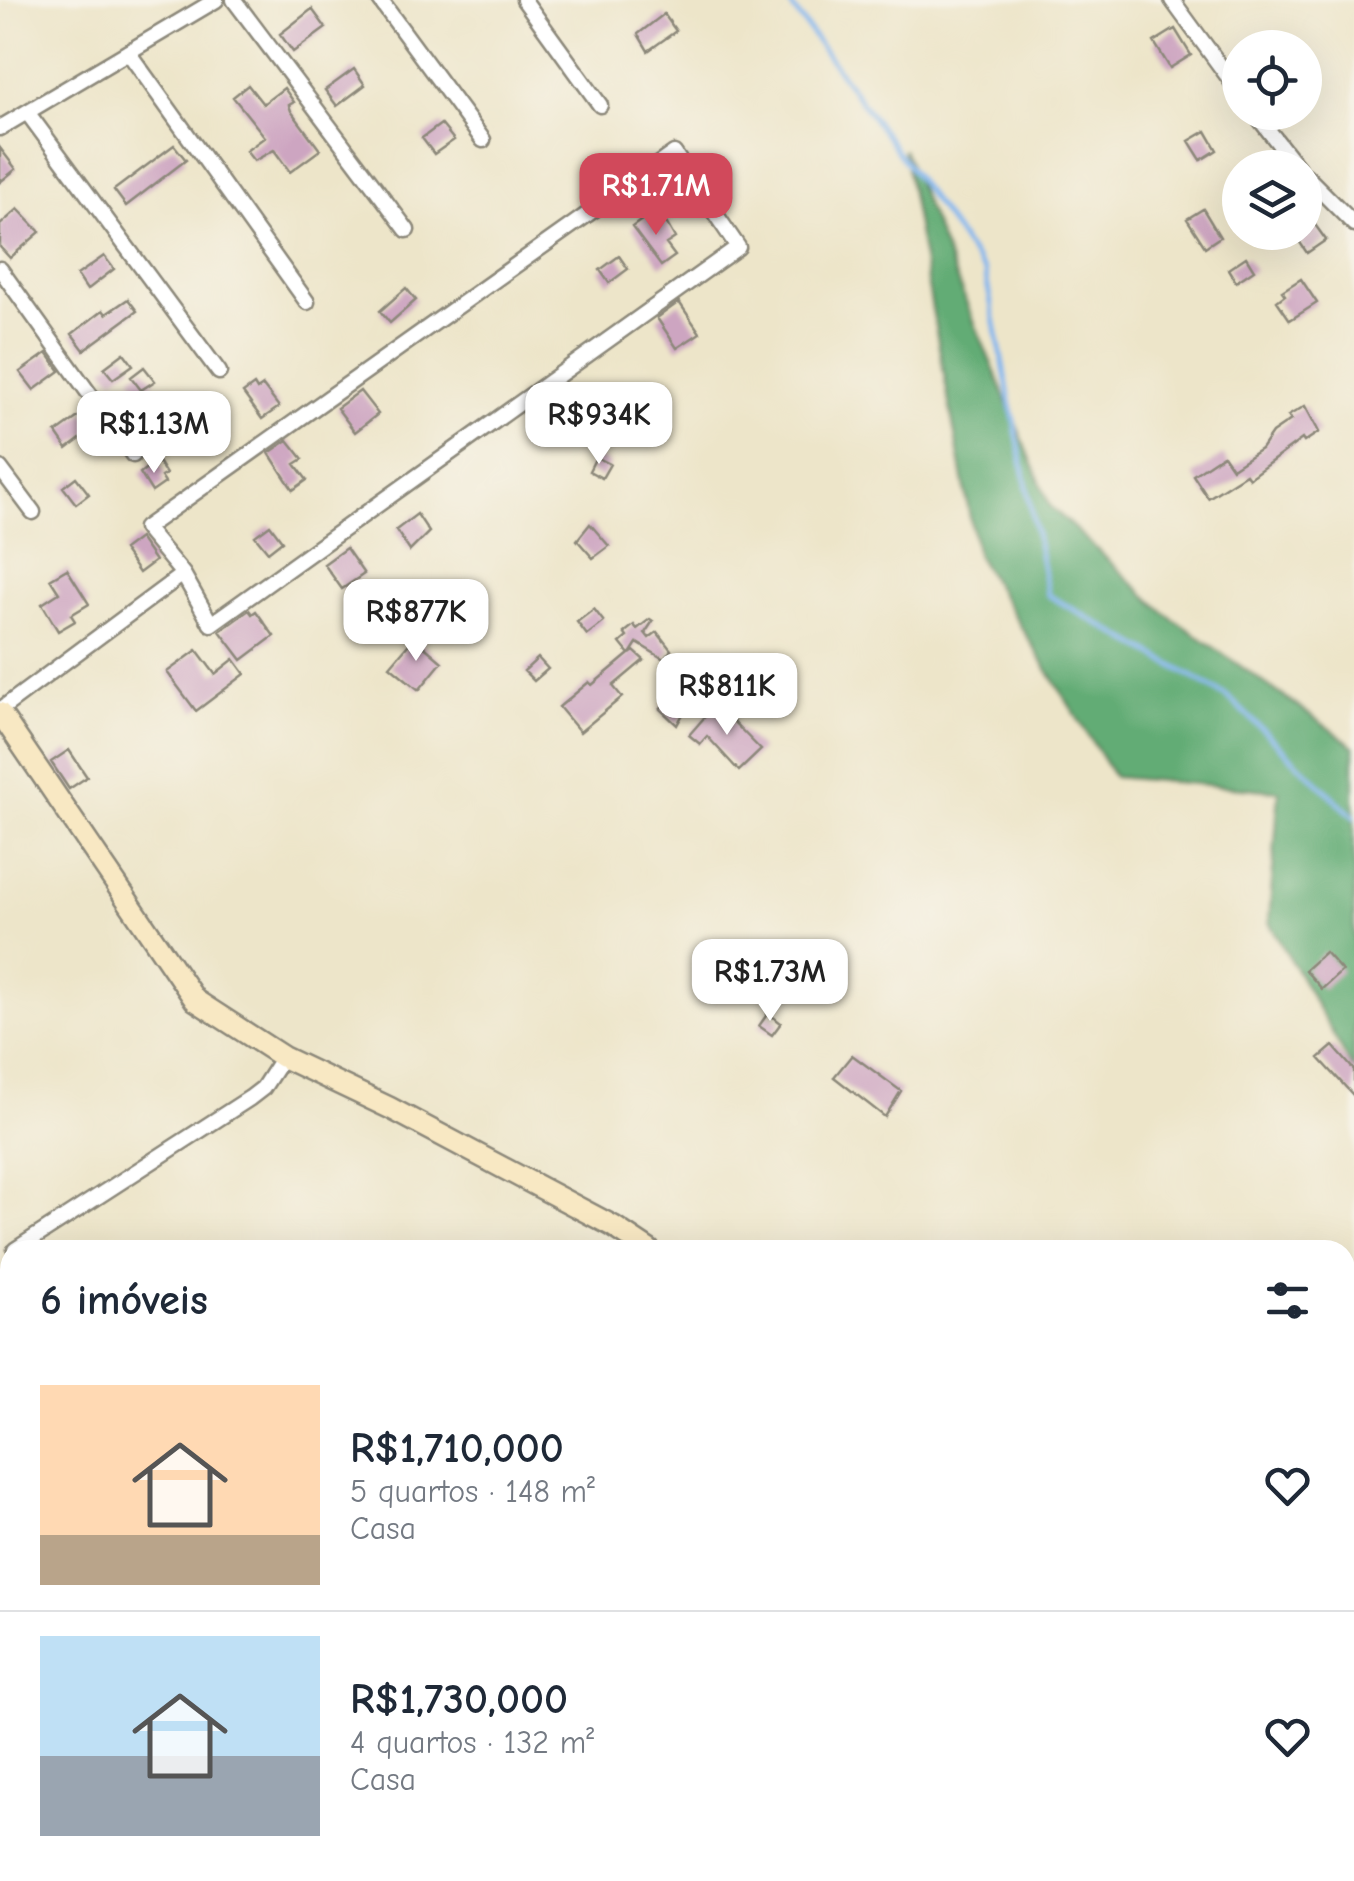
<!DOCTYPE html>
<html lang="pt">
<meta charset="utf-8">
<style>
:root{--surface:#fff;--page:#f2f2f3;--text:#1f2937;--muted:#747a83;--line:#e0e1e3;--accent:#d1495b}
body{margin:0;font-family:"Comic Neue",sans-serif;background:var(--page);color:var(--text);height:100vh;display:flex;flex-direction:column;font-size:38px;white-space:nowrap}
*{box-sizing:border-box;margin:0}
p{font-size:32px;color:var(--muted)}
.icon{flex:none;width:55px;height:55px;fill:none;stroke:currentColor;stroke-width:2;stroke-linecap:round;stroke-linejoin:round}
.map{position:relative;flex:1;overflow:hidden}
.panel{position:absolute;left:0px;top:1240px;width:1355px;height:642px;display:flex;flex-direction:column;background:var(--surface);border-radius:30px 30px 0 0;box-shadow:0 10px 40px #0002}
.panel>*{flex:none}
.buttons{position:absolute;left:1222px;top:30px;display:grid;gap:20px}
.buttons a{display:grid;place-items:center;width:100px;height:100px;border-radius:50%;background:var(--surface);box-shadow:0 10px 40px #0002;font-size:50px}
.price{position:absolute;translate:-50% -85px;padding:0 22px;border-radius:20px;background:#fff;color:#222;font-size:32px;line-height:65px;filter:drop-shadow(0 2px 5px #0008)}
.price::after{content:'';position:absolute;left:50%;top:60px;width:30px;height:22px;margin-left:-15px;background:inherit;clip-path:polygon(0 0,100% 0,50% 100%)}
.price.on{background:var(--accent);color:#fff}
ul{padding:0;list-style:none}
li{display:flex;align-items:center;gap:30px;height:250px;padding:0 40px}
li+li{border-top:2px solid var(--line)}
li span{display:grid;place-items:center;flex:none;width:280px;height:200px;border-radius:0px;color:#555}
li>.icon{margin-inline-start:auto}
span .icon{width:120px;height:120px;fill:#fffc;stroke-width:1}
li b{font-size:42px}
h2{display:flex;justify-content:space-between;align-items:center;height:120px;padding:0 40px;font-size:42px}
.map>svg:first-child{display:block}
.forest{fill:#62ac74;stroke:#466c50;stroke-width:2.5}
.lines{fill:none;stroke-linecap:round;stroke-linejoin:round}
.stream{stroke:#80b5ee;stroke-width:5}
.building{fill:#cda5c1}
.street-casing{stroke:#8c887a;stroke-width:19}
.secondary-casing{stroke:#8c887a;stroke-width:25}
.street{stroke:#fff;stroke-width:14}
.secondary{stroke:#f8e8c3;stroke-width:20}
</style>
<div class="map">
<svg width="1354" height="1881" viewBox="0 0 1354 1881">
<rect width="100%" height="100%" fill="#f7f3e8"/>
<filter id="ink" filterUnits="userSpaceOnUse"><feTurbulence type="fractalNoise" baseFrequency=".01" numOctaves="2"/><feDisplacementMap in="SourceGraphic" scale="20" xChannelSelector="R" yChannelSelector="G"/><feConvolveMatrix kernelMatrix="1 2 1 2 8 2 1 2 1" color-interpolation-filters="sRGB"/></filter>
<filter id="wash" filterUnits="userSpaceOnUse"><feTurbulence type="fractalNoise" baseFrequency=".0048" numOctaves="4" result="noise"/><feDisplacementMap in="SourceGraphic" scale="40" xChannelSelector="R" yChannelSelector="G"/><feGaussianBlur stdDeviation="2.25" result="paint"/><feColorMatrix in="noise" values="0 0 0 0 0 0 0 0 0 0 0 0 0 0 0 0 0 1.4 0 .05"/><feComposite in="paint" operator="in"/></filter>
<g filter="url(#wash)">
<rect width="100%" height="100%" fill="#ede5c9"/>
<!-- forest -->
<path class="forest" d="M903,149L1050,506L1165,613L1354,746V1071L1269,922L1279,791L1114,777L977,556Z
M211,1872H380V1873L375,1881H207Z"/>
<g class="lines">
<!-- stream -->
<path class="stream" d="M787,0L985,272L1048,595L1228,697L1354,817
M478,1872L492,1881
M234,1881L266,1872"/>
</g>
<g id="blocks">
<!-- building -->
<path class="building" d="M312,9L326,28L293,52L280,34Z
M664,14L676,31L648,51L638,34Z
M1175,29L1191,55L1170,68L1154,42Z
M354,69L365,85L337,106L325,90Z
M248,85L263,104L284,88L294,102L289,105L291,111L320,150L290,172L274,150L254,161L246,151L265,137L233,97Z
M441,124L454,140L434,154L422,138Z
M1206,131L1217,150L1201,160L1189,141Z
M174,145L186,160L126,206L114,190Z
M0,148L16,169L0,182Z
M18,209L40,232L10,258L0,247V225Z
M1203,209L1220,237L1205,247L1187,219Z
M1305,211L1326,240L1307,253L1293,232H1305Z
M650,214L659,223L662,220L667,224L675,238L666,244L675,256L661,266L632,227Z
M104,256L114,269L87,290L77,275Z
M619,256L628,269L609,283L600,270Z
M1246,257L1254,270L1236,282L1228,269Z
M1301,279L1317,303L1290,320L1277,301L1285,295L1282,291Z
M406,288L416,300L390,323L380,311Z
M128,299L137,311L84,350L72,334L103,310L106,314Z
M679,302L700,333L677,348L657,318Z
M47,353L60,371L34,390L20,372Z
M124,353L133,365L113,379L104,368Z
M144,367L155,381L141,390L131,377Z
M254,385L257,390L263,386L279,407L262,419L243,393Z
M360,391L378,414L355,432L337,408Z
M1305,406L1319,432L1304,442L1302,439L1249,478L1246,474L1208,498L1193,475L1223,455L1232,468L1261,449L1272,433L1291,420L1288,416Z
M85,412L96,427L67,449L56,433Z
M288,440L303,459L295,464L307,480L293,490L269,453Z
M596,457L610,464L602,478L589,471Z
M157,460L166,474L161,477L165,483L152,492L140,473Z
M76,477L89,494L76,504L63,487Z
M417,514L429,532L410,551L396,530Z
M590,524L609,546L593,558L577,540Z
M270,525L282,541L268,552L255,536Z
M139,538L155,561L139,573L123,550Z
M346,548L364,574L342,589L324,564Z
M67,569L89,604L71,615L75,621L58,631L42,604L59,593L50,579Z
M594,609L604,622L587,635L577,622Z
M249,610L252,614L256,611L274,636L242,660L220,631Z
M650,619L653,621L645,633L649,638L657,632L671,650L664,659L637,643L630,654L634,651L644,660L613,686L622,697L580,732L559,707L589,682L592,685L629,654L620,643L627,637L624,633L634,625L637,629Z
M414,638L442,662L419,690L390,666Z
M197,650L215,674L234,659L245,674L196,711L167,672Z
M538,658L548,669L534,681L524,671Z
M677,689L690,701L677,725L660,709Z
M721,709L761,750L739,771L707,736L700,744L689,735L710,711L715,715Z
M69,750L87,777L69,789L51,762Z
M1325,952L1342,971L1322,989L1305,970Z
M768,1013L781,1023L772,1035L759,1026Z
M1333,1046L1354,1070V1096L1319,1058Z
M852,1055L901,1091L885,1117L834,1077Z"/>
</g>
</g>
<g filter="url(#ink)">
<use href="#blocks" fill-opacity="0" stroke="#8c887a" stroke-width="2.5"/>
<g class="lines">
<!-- street casing -->
<g class="street-casing">
<path id="street" d="M234,0L407,230
M380,0L483,140
M524,0L600,105
M1172,0L1240,93
M128,52L307,302
M27,112L219,372
M1254,112L1298,168
M0,128L216,0
M674,153L738,247L211,624L183,574L145,528Z
M1305,175L1354,224
M0,269L133,455
M0,468L33,512
M0,710L183,574
M15,1250L250,1098L263,1088L283,1057"/>
</g>
<!-- secondary casing -->
<g class="secondary-casing">
<path id="secondary" d="M0,713L195,1000L283,1057L390,1108L613,1226L649,1250
M1137,1872L1143,1881"/>
</g>
<!-- street -->
<use href="#street" class="street"/>
<!-- secondary -->
<use href="#secondary" class="secondary"/>
</g>
</g>
</svg>
<div class="buttons">
<a><svg class="icon" aria-label="locate" viewBox="0 0 24 24"><circle cx="12" cy="12" r="6"/><path d="M12 2v4M12 18v4M2 12h4M18 12h4"/></svg></a>
<a><svg class="icon" aria-label="layers" viewBox="0 0 24 24"><path d="M12 4l9 5-9 5-9-5zM3 14l9 5 9-5"/></svg></a>
</div>
<b class="price on" style="left:656px;top:238px">R$1.71M</b>
<b class="price" style="left:599px;top:467px">R$934K</b>
<b class="price" style="left:154px;top:476px">R$1.13M</b>
<b class="price" style="left:416px;top:664px">R$877K</b>
<b class="price" style="left:727px;top:738px">R$811K</b>
<b class="price" style="left:770px;top:1024px">R$1.73M</b>
<section class="panel">
<h2>6 imóveis<svg class="icon" aria-label="filters" viewBox="0 0 24 24"><path d="M4 7h16M4 17h16"/><circle cx="9" cy="7" r="2"/><circle cx="15" cy="17" r="2"/></svg></h2>
<ul>
<li><span style="background:linear-gradient(#ffd9b3 75%,#b9a48a 0)"><svg class="icon" aria-label="home" viewBox="0 0 24 24"><path d="M3 11l9-7 9 7M6 9v11h12V9"/></svg></span><div><b>R$1,710,000</b><p>5 quartos · 148 m²</p><p>Casa</p></div><svg class="icon" aria-label="heart" viewBox="0 0 24 24"><path d="M12 20l-8-8c-3-5 5-10 8-4 3-6 11-1 8 4z"/></svg></li>
<li><span style="background:linear-gradient(#bfe0f5 60%,#9aa5b1 0)"><svg class="icon" aria-label="home" viewBox="0 0 24 24"><path d="M3 11l9-7 9 7M6 9v11h12V9"/></svg></span><div><b>R$1,730,000</b><p>4 quartos · 132 m²</p><p>Casa</p></div><svg class="icon" aria-label="heart" viewBox="0 0 24 24"><path d="M12 20l-8-8c-3-5 5-10 8-4 3-6 11-1 8 4z"/></svg></li>
</ul>
</section>
</div>
